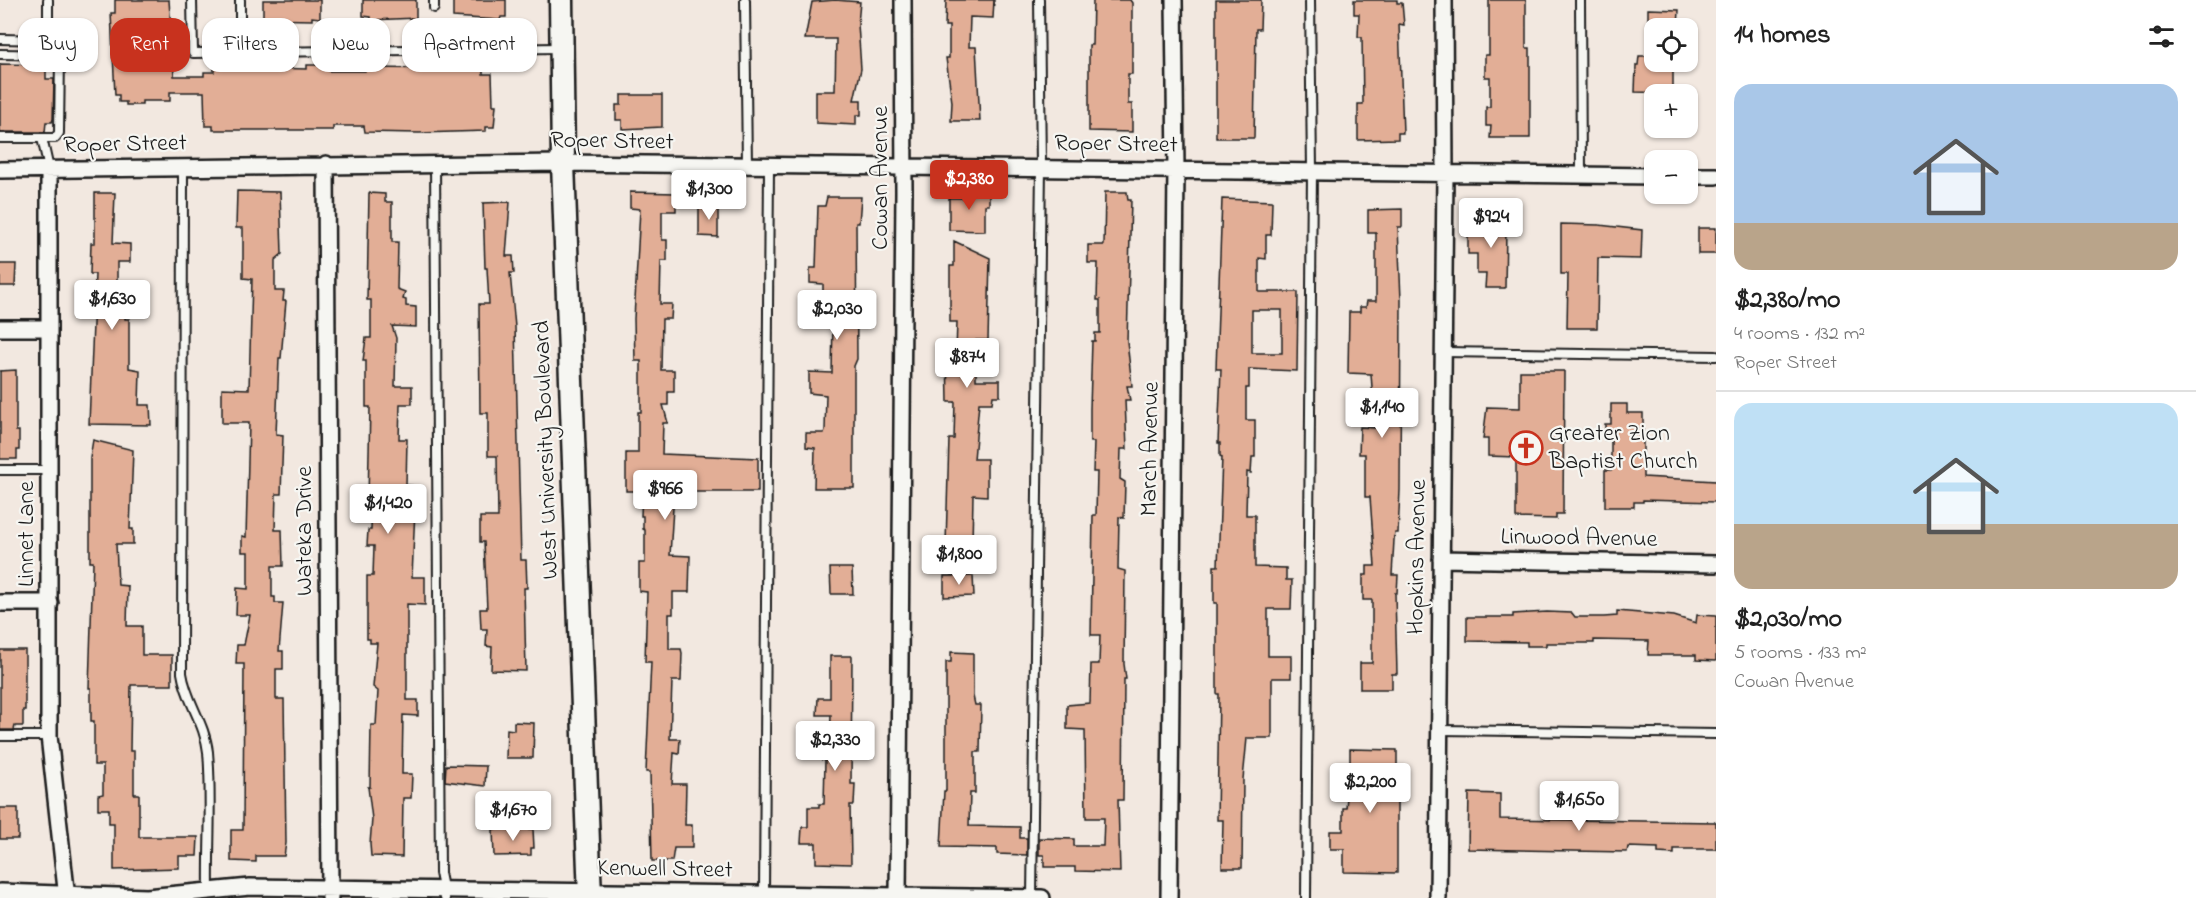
<!DOCTYPE html>
<meta charset="utf-8">
<style>
:root{--surface:#fff;--page:#f6f6f6;--text:#222;--muted:#767676;--line:#e0e0e0;--accent:#c8321e}
body{margin:0;font-family:"Indie Flower",sans-serif;background:var(--page);color:var(--text);height:100vh;display:flex;flex-direction:column;font-size:22px;white-space:nowrap}
*{box-sizing:border-box;margin:0}
p{font-size:20px;color:var(--muted)}
.icon{flex:none;width:33px;height:33px;fill:none;stroke:currentColor;stroke-width:2;stroke-linecap:round;stroke-linejoin:round}
.map{position:relative;flex:1;overflow:hidden}
.details{display:flex;flex-direction:column;background:var(--surface);width:480px}
.details>*{flex:none}
.banner{position:absolute;left:18px;top:18px;width:570px;height:54px;display:flex;gap:12px}
.fabs{position:absolute;left:1644px;top:18px;display:grid;gap:12px}
.fabs a{display:grid;place-items:center;width:54px;height:54px;border-radius:12px;background:var(--surface);box-shadow:0 2px 4px #0004;font-size:30px}
.price{position:absolute;translate:-50% -51px;padding:0 14px;border-radius:6px;background:#fff;color:#222;font-size:20px;line-height:39px;filter:drop-shadow(0 2px 3px #0008)}
.price::after{content:'';position:absolute;left:50%;top:36px;width:18px;height:14px;margin-left:-9px;background:inherit;clip-path:polygon(0 0,100% 0,50% 100%)}
.price.active{background:var(--accent);color:#fff}
ul{padding:0;list-style:none}
li{display:grid;align-content:center;gap:12px;height:318px;padding:0 18px}
li+li{border-top:2px solid var(--line)}
li span{display:grid;place-items:center;height:186px;border-radius:18px;color:#555}
li>.icon{margin-inline-start:auto}
span .icon{width:108px;height:108px;fill:#fffc;stroke-width:1}
li b{font-size:26px}
h2{display:flex;justify-content:space-between;align-items:center;height:72px;padding:0 18px;font-size:26px}
.tag{padding:0 21px;border-radius:18px;background:var(--surface);box-shadow:0 2px 4px #0004;font-size:21px;line-height:54px}
.tag.active{background:var(--accent);color:#fff}
main{display:flex;flex:1;min-height:0}
.map>svg:first-child{display:block}
.building{fill:#e2ae96;stroke:#1c1c1c;stroke-width:1.5;fill-rule:evenodd}
.lines{fill:none;stroke-linecap:round;stroke-linejoin:round}
.lane-casing{stroke:#1c1c1c;stroke-width:12}
.street-casing{stroke:#1c1c1c;stroke-width:20}
.secondary-casing{stroke:#1c1c1c;stroke-width:27}
.lane{stroke:#f6f6f2;stroke-width:8}
.street{stroke:#f6f6f2;stroke-width:15}
.secondary{stroke:#f6f6f2;stroke-width:22}
.labels{text-anchor:middle;dominant-baseline:central;stroke-width:4.5;stroke-linejoin:round;paint-order:stroke}
.street-label{font-size:24px;fill:#1c1c1c;stroke:#f6f6f2}
.poi-label{font-size:24px;fill:#1c1c1c;stroke:#f6f6f2;text-anchor:start}
</style>
<main>
<div class="map">
<svg width="1716" height="898" viewBox="0 0 1716 898">
<rect width="100%" height="100%" fill="#f2e8e0"/>
<filter id="ink" filterUnits="userSpaceOnUse"><feTurbulence type="fractalNoise" baseFrequency=".0167" numOctaves="2"/><feDisplacementMap in="SourceGraphic" scale="12" xChannelSelector="R" yChannelSelector="G"/><feConvolveMatrix kernelMatrix="1 2 1 2 8 2 1 2 1" color-interpolation-filters="sRGB"/></filter>
<g filter="url(#ink)">
<!-- building -->
<path class="building" d="M115,0H169L174,76H204V72H214V59H228V67L307,69V65H329V71H365V68L460,69L483,66V74H492L493,105H496L494,127H486V131L419,133L365,132L364,126H333V130H213V126H205L204,92H170V101H142V105H126V102H119V95H115L111,13H115Z
M263,0H320V18L312,17V20L263,19Z
M363,0H416V18L371,20V17L363,16Z
M453,0H506V17H501L500,20L453,17Z
M835,0L860,2L858,24L861,69L854,100H861V115H856V125L816,123V91H835L836,39H805L812,2Z
M946,0H994L993,18L970,17L969,47H976L980,121H951L952,102L946,58H949V26H945Z
M1093,0H1130L1132,3V74H1128V104H1132V132L1089,131V45H1092Z
M1216,0H1261L1260,29H1256L1254,138H1216Z
M1354,0H1397V3H1402L1404,25L1399,24L1403,133H1398V139L1358,140V104H1363L1362,37H1358L1359,14H1354Z
M1489,0H1526V48H1530V138H1490L1491,126H1486V107H1490V77H1485V55H1489Z
M1648,9L1679,10L1678,28H1648Z
M1639,56H1654V62H1673V93L1635,92L1636,65H1638Z
M0,64L46,65V79H54L53,119L52,122H46L45,132H0Z
M621,95H662V127L622,129V120H616V105H621Z
M971,188H989V205H985V231L949,230V198H970Z
M237,191L280,192L282,254L275,260V291H284L283,301H286L281,358H279L276,434L283,435L281,494H276L275,530H282L283,566H272V597H275V603H283L279,651H283V669H276V699H284L286,843L284,856H256V862L231,861V830H243L244,664H236L237,645H244L250,615H236L237,588L248,589V552H242V536L246,537L249,423H222V388L249,389L252,279L243,278V228H236Z
M630,192L676,193V211H662V240H667V261H661L660,304H672L671,319H662L661,370H674V392H668V405H663L668,423H663L662,454L758,458V492H674L670,555L690,556L689,592H673V614H669V649H681L682,653L681,681H672L670,739H680L679,754L674,753L672,784H686L685,825H692V848H674L672,861H652L650,772H646L651,662H645L647,592L639,591V563H645V530L643,529V516H641L642,491H626V453H638V412H641V361H635L634,319L640,209L630,208Z
M1105,192H1127L1128,200H1131L1127,341L1132,386H1127L1130,400H1125L1127,449H1121L1120,479L1125,482L1124,518L1119,517L1118,569L1125,571L1124,664L1126,679H1124L1123,800H1118L1120,872L1075,871V867H1044V855H1039V838L1074,839V846H1103L1104,818H1086L1085,730L1067,729V705L1090,703L1091,664H1099L1100,635H1091L1093,515H1096L1097,472H1093L1094,442H1090V409L1092,341H1095V333H1100V300H1097L1098,263H1088V245H1104Z
M95,193H115L113,243L130,244V262H117V294H126L125,319H129V368L140,370L139,405H150L151,425L89,424L95,274H90L91,243H95Z
M369,193L385,194V202H392V242H398L397,289L405,292L403,299L406,300V306L416,307V327L392,326L396,338L395,386H412V404H400L399,439H407L406,485L416,486L412,577H425V605L407,604V700H418V716L403,715L402,774H412L411,798H403L402,857L371,856L370,844L372,819L368,787H370L371,725H376L378,691L373,687L377,643H370V639H367V576H373L374,546H367L368,530H371L372,500H368L370,407H366V361H363L366,338H371V300H367Z
M827,197H861L859,223H856L857,359L854,366V488H814L815,448L806,447V433H824L825,430L826,395L809,393V372L832,373L833,320H826L827,297H823V284L810,283V268H816L818,206H825Z
M1222,199L1272,201L1271,235H1266V259L1259,258V292H1298L1297,371L1249,369V388H1246V420H1255V457H1252L1251,473L1247,472L1246,515H1255V567L1286,568V580H1292L1291,609H1268V656H1291V678H1272V738H1247L1243,779L1242,868H1222L1223,820H1217L1219,694H1217V603H1214V566H1218L1222,457L1220,456V443H1218L1221,369H1216ZM1252,310H1282V353H1252Z
M510,202L506,256H513L514,273H510L515,327L521,560H526L527,588H524L526,671L491,670L492,647L486,646L487,629H481L480,609H487L484,542H480V517H498L497,456H488V413H480L479,304H489L487,268H485L483,203Z
M699,206H718V237L699,236Z
M1402,209V227H1398L1401,300L1400,490L1398,533H1395L1394,540L1392,575H1398L1397,593H1395L1397,674H1392V689H1360V663H1372V600H1363V575H1367V566H1375L1370,497H1365V454H1359L1360,427L1375,428L1371,374L1348,373L1349,312H1360V307H1366L1367,301H1376V233H1368V210Z
M1496,211L1512,212L1511,229H1506L1505,288H1485L1486,274H1477V254H1468V225L1495,226Z
M1561,224L1599,225L1642,230L1641,259L1598,258L1597,328H1567L1568,274H1561Z
M1698,228H1716V254H1698Z
M954,241L990,258L988,340H976V380H1000V396H993L992,403H979L974,459H987V496L973,495L972,544H946L949,439H954L955,402H948L947,352H956L957,322H950V266H954Z
M0,264H16L15,286H0Z
M16,370V431H19V450H17V459H0V371Z
M1520,371H1564L1563,514H1556V519L1516,518V457L1488,456V439H1483L1487,407L1520,408Z
M1611,404H1627V413H1643V477L1716,481V502L1643,500V502H1634V507H1605V470H1611V440H1605V424H1611Z
M93,440L133,450L130,529H133V544H116L118,585L128,586L127,626H142V655H172V685H131L130,751H134V794H139V837H198L197,856H179V868L114,870V823H109V809H98V795L103,794V765H94V721H91V688H89L93,562H90V458Z
M830,568H852L853,594H831Z
M944,576H973L974,596L944,597Z
M1617,611L1674,616L1696,623L1697,615L1716,616V661L1696,660V655H1648L1649,641L1594,640V643H1546V646H1527V642L1467,641V617H1513V614L1547,612L1572,613L1575,617H1604L1617,616Z
M0,650H25V710H23V726H15L14,730H0Z
M951,652L973,653V696L975,705H981L980,752H975V793H970L969,826L1020,827V838H1027V855L997,854V848L941,847L944,791H946V662H951Z
M830,656H852L851,784H855L854,805H850L851,864L816,863V843H801L802,827H808V807H819V804H824L825,760H822V745H830L831,715H817L818,698H830Z
M514,722L534,723L533,758H506L507,729L514,730Z
M1350,749L1397,750V873L1344,872V849H1330V831H1343V808H1346L1347,797H1350Z
M446,765L486,766L485,786L445,781Z
M1469,793L1500,794V819L1716,822V849H1674V854L1658,853V848L1628,847L1627,852L1468,849Z
M0,808H18V839H0Z
M493,829H533L534,848H531V855L494,856Z"/>
<g class="lines">
<!-- lane casing -->
<g class="lane-casing">
<path id="lane" d="M192,0L193,53L560,48
M240,0V53
M745,0L747,166
M1580,0L1581,174
M434,8V0
M0,39L48,40V0
M0,54L60,55L59,133L55,138H0
M42,138L49,169
M435,163L440,873L445,898
M183,167L182,673C186,701 205,723 208,752C212,798 208,846 209,892
M1443,352L1716,356
M0,470H49
M1440,730L1716,734
M0,736H49
M764,893L769,166
M1032,898L1041,166L1039,0
M1306,898L1312,171L1310,0"/>
</g>
<!-- street casing -->
<g class="street-casing">
<path id="street" d="M326,164L330,898
M49,169V736L67,898
M0,170L563,163L1654,176
M1688,176H1716
M0,328H49
M1441,559L1716,564
M0,603H50
M0,892L147,897L250,887L1042,898
M898,896L904,192L903,0
M1169,898L1176,169L1174,0
M1438,898L1445,174L1444,0"/>
</g>
<!-- secondary casing -->
<g class="secondary-casing">
<path id="secondary" d="M561,0L563,163L590,898"/>
</g>
<!-- lane -->
<use href="#lane" class="lane"/>
<!-- street -->
<use href="#street" class="street"/>
<!-- secondary -->
<use href="#secondary" class="secondary"/>
</g>
</g>
<!-- icons -->
<defs>
<g id="church-ring" transform="scale(1.725)"><circle r="9.5" fill="#f6f6f2" stroke="#c8321e" stroke-width="1.5"/><path d="M-1.2-6h2.4v3.5h3.3v2.4h-3.3V6h-2.4V-.1h-3.3v-2.4h3.3Z" fill="#c8321e"/></g>
</defs>
<g fill-rule="evenodd">
<use href="#church-ring" x="1526" y="448"/>
</g>
<g class="labels">
<!-- street labels -->
<g class="street-label">
<text transform="translate(612 142) rotate(1)">Roper Street</text>
<text transform="translate(125 145) rotate(-1)">Roper Street</text>
<text transform="translate(1116 145) rotate(1)">Roper Street</text>
<text transform="translate(881 178) rotate(-90)">Cowan Avenue</text>
<text transform="translate(1151 449) rotate(-89)">March Avenue</text>
<text transform="translate(547 450) rotate(-92)">West University Boulevard</text>
<text transform="translate(305 531) rotate(-90)">Wateka Drive</text>
<text transform="translate(27 534) rotate(-90)">Linnet Lane</text>
<text transform="translate(1579 539) rotate(1)">Linwood Avenue</text>
<text transform="translate(1418 557) rotate(-89)">Hopkins Avenue</text>
<text transform="translate(665 870) rotate(1)">Kenwell Street</text>
</g>
<!-- poi labels -->
<g class="poi-label">
<text x="1549" y="434">Greater Zion<tspan x="1549" dy="28">Baptist Church</tspan></text>
</g>
</g>
</svg>
<div class="fabs">
<a><svg class="icon" aria-label="locate" viewBox="0 0 24 24"><circle cx="12" cy="12" r="6"/><path d="M12 2v4M12 18v4M2 12h4M18 12h4"/></svg></a>
<a>+</a>
<a>−</a>
</div>
<b class="price active" style="left:969px;top:211px">$2,380</b>
<b class="price" style="left:709px;top:221px">$1,300</b>
<b class="price" style="left:1491px;top:249px">$924</b>
<b class="price" style="left:112px;top:331px">$1,630</b>
<b class="price" style="left:837px;top:341px">$2,030</b>
<b class="price" style="left:967px;top:389px">$874</b>
<b class="price" style="left:1382px;top:439px">$1,140</b>
<b class="price" style="left:665px;top:521px">$966</b>
<b class="price" style="left:388px;top:535px">$1,420</b>
<b class="price" style="left:959px;top:586px">$1,800</b>
<b class="price" style="left:835px;top:772px">$2,330</b>
<b class="price" style="left:1370px;top:814px">$2,200</b>
<b class="price" style="left:1579px;top:832px">$1,650</b>
<b class="price" style="left:513px;top:842px">$1,670</b>
<div class="banner">
<a class="tag">Buy</a>
<a class="tag active">Rent</a>
<a class="tag">Filters</a>
<a class="tag">New</a>
<a class="tag">Apartment</a>
</div>
</div>
<section class="details">
<h2>14 homes<svg class="icon" aria-label="filters" viewBox="0 0 24 24"><path d="M4 7h16M4 17h16"/><circle cx="9" cy="7" r="2"/><circle cx="15" cy="17" r="2"/></svg></h2>
<ul>
<li><span style="background:linear-gradient(#a9c7e8 75%,#b9a48a 0)"><svg class="icon" aria-label="home" viewBox="0 0 24 24"><path d="M3 11l9-7 9 7M6 9v11h12V9"/></svg></span><div><b>$2,380/mo</b><p>4 rooms · 132 m²</p><p>Roper Street</p></div></li>
<li><span style="background:linear-gradient(#bfe0f5 65%,#b9a48a 0)"><svg class="icon" aria-label="home" viewBox="0 0 24 24"><path d="M3 11l9-7 9 7M6 9v11h12V9"/></svg></span><div><b>$2,030/mo</b><p>5 rooms · 133 m²</p><p>Cowan Avenue</p></div></li>
</ul>
</section>
</main>
